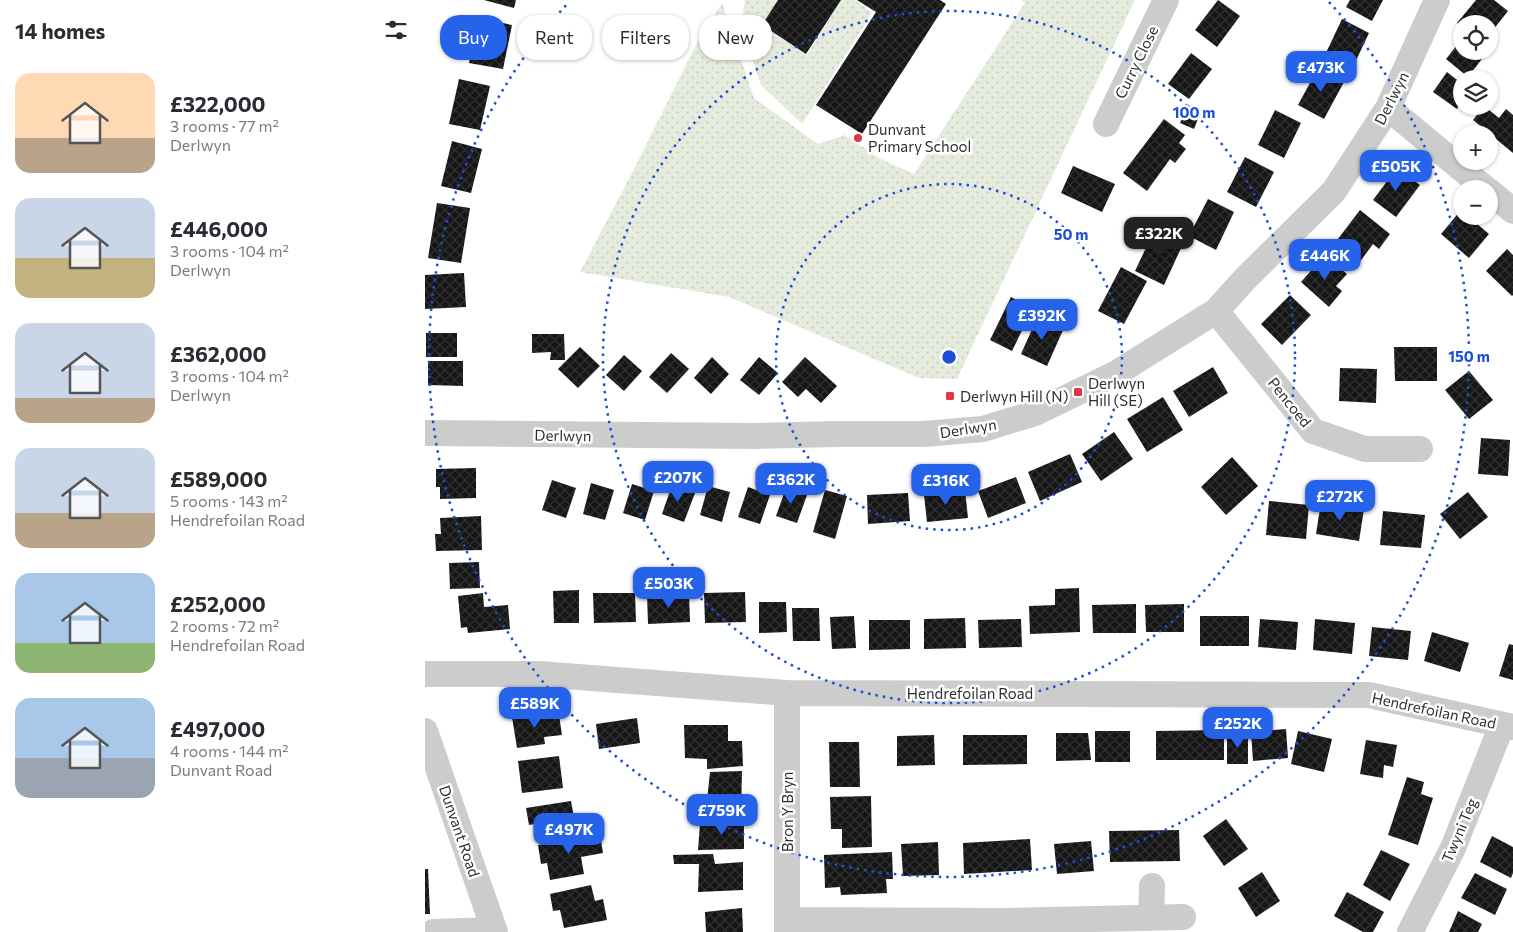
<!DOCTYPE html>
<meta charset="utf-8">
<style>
:root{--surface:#fff;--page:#f2f2f3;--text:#2b2b33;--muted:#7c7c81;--accent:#2563eb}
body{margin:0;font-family:Commissioner,sans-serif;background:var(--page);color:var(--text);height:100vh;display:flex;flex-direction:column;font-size:19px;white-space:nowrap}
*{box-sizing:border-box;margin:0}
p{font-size:16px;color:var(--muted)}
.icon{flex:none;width:28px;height:28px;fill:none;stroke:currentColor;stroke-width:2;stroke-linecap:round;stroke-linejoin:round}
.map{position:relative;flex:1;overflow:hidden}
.sheet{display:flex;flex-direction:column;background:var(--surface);width:425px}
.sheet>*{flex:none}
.top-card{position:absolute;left:15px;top:15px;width:475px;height:45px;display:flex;gap:10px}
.fabs{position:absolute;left:1028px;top:15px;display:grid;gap:10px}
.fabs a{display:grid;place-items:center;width:45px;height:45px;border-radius:50%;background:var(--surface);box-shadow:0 1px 4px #0004;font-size:25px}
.price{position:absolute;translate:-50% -42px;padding:0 11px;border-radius:10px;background:var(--accent);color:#fff;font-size:16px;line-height:32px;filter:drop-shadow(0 1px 2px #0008)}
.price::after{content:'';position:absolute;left:50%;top:30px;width:15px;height:11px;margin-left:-8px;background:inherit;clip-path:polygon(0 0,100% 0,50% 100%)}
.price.active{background:#222;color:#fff}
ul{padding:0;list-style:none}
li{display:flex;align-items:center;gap:15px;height:125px;padding:0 15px}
li span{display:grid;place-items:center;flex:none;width:140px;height:100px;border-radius:15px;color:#555}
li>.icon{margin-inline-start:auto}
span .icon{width:60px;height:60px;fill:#fffc;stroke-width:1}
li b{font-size:21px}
h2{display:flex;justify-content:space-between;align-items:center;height:60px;padding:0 15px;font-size:21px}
.chip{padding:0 18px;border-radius:20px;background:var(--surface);box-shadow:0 1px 4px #0004;font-size:18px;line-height:45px}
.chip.active{background:var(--accent);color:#fff}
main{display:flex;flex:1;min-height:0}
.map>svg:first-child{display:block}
.grass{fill:url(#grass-dots)}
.building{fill:url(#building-cross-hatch)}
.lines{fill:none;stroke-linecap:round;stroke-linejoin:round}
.minor{stroke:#ccc;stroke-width:26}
.ring{fill:none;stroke:#1d4ed8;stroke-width:2.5;stroke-dasharray:2.5 5}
.poi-dot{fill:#e43445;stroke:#fff;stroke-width:2}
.labels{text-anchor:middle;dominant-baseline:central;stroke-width:5;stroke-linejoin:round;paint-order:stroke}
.street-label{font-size:15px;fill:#2f2f2f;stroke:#fff}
.poi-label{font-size:15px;fill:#2f2f2f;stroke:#fff;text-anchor:start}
.centre{fill:#1d4ed8;stroke:#fff;stroke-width:2.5}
.ring-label{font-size:15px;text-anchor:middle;font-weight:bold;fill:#1d4ed8;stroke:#fff;stroke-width:5;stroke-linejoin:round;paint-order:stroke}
</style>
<main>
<section class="sheet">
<h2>14 homes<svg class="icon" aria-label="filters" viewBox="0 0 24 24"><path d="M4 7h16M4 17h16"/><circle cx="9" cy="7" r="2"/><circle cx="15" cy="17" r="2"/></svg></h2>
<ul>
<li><span style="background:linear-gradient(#ffd9b3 65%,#b9a48a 0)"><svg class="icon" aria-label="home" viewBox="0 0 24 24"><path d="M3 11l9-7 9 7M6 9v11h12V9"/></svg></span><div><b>£322,000</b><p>3 rooms · 77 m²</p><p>Derlwyn</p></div></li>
<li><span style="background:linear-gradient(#c9d6e8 60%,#c2b280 0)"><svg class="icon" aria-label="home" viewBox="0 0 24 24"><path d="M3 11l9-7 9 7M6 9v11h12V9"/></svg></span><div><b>£446,000</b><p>3 rooms · 104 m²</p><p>Derlwyn</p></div></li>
<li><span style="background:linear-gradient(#c9d6e8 75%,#b9a48a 0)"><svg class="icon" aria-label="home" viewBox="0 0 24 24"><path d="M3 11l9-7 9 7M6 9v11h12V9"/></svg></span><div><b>£362,000</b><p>3 rooms · 104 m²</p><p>Derlwyn</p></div></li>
<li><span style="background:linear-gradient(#c9d6e8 65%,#b9a48a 0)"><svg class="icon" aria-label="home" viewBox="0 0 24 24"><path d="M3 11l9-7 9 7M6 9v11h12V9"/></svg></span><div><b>£589,000</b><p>5 rooms · 143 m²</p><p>Hendrefoilan Road</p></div></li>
<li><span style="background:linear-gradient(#a9c7e8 70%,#8fb573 0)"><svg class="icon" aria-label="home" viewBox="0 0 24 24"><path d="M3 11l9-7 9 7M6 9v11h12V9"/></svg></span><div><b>£252,000</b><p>2 rooms · 72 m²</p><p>Hendrefoilan Road</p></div></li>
<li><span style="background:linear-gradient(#a9c7e8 60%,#9aa5b1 0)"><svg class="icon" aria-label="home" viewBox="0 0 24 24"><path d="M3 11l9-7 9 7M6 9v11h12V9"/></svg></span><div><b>£497,000</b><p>4 rooms · 144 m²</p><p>Dunvant Road</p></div></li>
</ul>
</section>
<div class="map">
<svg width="1088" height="932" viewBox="0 0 1088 932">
<defs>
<pattern id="grass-dots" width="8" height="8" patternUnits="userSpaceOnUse" patternTransform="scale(1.25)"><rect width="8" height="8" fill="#e6ecdd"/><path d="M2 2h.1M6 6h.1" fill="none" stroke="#c6cbbe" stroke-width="1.8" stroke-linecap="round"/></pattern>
<pattern id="building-cross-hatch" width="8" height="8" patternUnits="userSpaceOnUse" patternTransform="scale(1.25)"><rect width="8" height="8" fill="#161616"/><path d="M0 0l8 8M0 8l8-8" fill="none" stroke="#303030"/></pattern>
</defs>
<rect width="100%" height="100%" fill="#fff"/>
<!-- grass -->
<path class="grass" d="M320,0H353L337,26L382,55L416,0H430L447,13L377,124L336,85L316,26Z
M596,0H710L532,379L494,378L304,297L155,272L208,171L270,47L297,3L329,98L393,144L420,135L454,158L489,174L600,3Z"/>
<!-- building -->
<path class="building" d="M59,0H91L89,8Z
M353,0H416L381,54L337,25Z
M432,0H515L521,4L437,134L391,105L451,12Z
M793,0L815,16L792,47L770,30Z
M925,0H958L947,21L921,7Z
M1051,0H1069L1083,11L1064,35V24H1036V26L1032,23Z
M53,18L87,25L78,69L44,63Z
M917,19L944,33L927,69L900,55Z
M1036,40V51H1063L1043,77L1021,59Z
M766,53L787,69L764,99L743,84Z
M893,68L919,82L899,119L873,105Z
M1022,72L1036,83V103L1032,109L1008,92Z
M34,79L65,86L55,130L24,124Z
M763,105L776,111L769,129L755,123Z
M1059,106L1074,118L1081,109L1088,115V153L1048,120Z
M850,110L876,123L859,158L833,145Z
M739,119L760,135L754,143L761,149L750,163L745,159L722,191L698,173Z
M27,141L57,149L46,193L16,186Z
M820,157L849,172L831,207L802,192Z
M648,166L690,184L677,212L636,193Z
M972,168L995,185L971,217L948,200Z
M783,199L809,212L791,250L764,236Z
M12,203L45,208L36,263L3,258Z
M935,210L965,234L954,249L948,244L931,267L906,248Z
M1036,210V216H1043L1064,234L1044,258L1016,234Z
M728,233L757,246L739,285L710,271Z
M1082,249L1088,255V295L1087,296L1061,271Z
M900,255L922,274L911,286L917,291L904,307L876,282Z
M696,267L722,281L699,324L673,311Z
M39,273L41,307L0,309V275Z
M865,295L886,315L857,345L836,324Z
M586,297L608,308L587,351L565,340Z
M613,316L639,328L622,366L596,354Z
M1,333H32V357H1Z
M107,334H139L140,360H125L126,352L107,353Z
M155,347L175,366L153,388L133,369Z
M969,347H1012V381H970Z
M246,353L264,369L242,393L224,377Z
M199,355L217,371L199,391L181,375Z
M287,357L304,374L286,394L269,378Z
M334,357L353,373L334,395L315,380Z
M380,357L412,386L396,403L381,389L373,397L357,382Z
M3,361H38V386L3,385Z
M788,367L803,393L764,417L748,391Z
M915,368L952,369L951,403L914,401Z
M1044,371L1068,400L1044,419L1020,390Z
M738,397L758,430L722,452L702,419Z
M689,432L708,459L676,481L657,454Z
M1056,438L1085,440L1083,476L1053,474Z
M645,454L657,482L615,501L603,472Z
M807,457L833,486L801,515L776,487Z
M51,468V498L15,499V487H11V469Z
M591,477L601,503L563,518L553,491Z
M127,480L151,488L141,518L117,510Z
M166,483L189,490L180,520L158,514Z
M207,484L229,491L220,520L198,513Z
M247,485L270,493L259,522L237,514Z
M283,486L305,492L297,522L275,515Z
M323,487L345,495L335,524L313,517Z
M361,488L382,495L372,523L351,516Z
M400,490L422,496L410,539L388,532Z
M540,490L543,518L502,522L499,495Z
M1043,492L1063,517L1035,539L1015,514Z
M483,493L485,521L443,524L442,495Z
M844,501L884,505L881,539L841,535Z
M896,502L939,509L934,541L891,534Z
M958,511L1000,515L996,548L955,545Z
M56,516L57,550L11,551L10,534H16L15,518Z
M54,562L55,588L25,589L24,563Z
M654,588L655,632L605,634L604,606L630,605V589Z
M154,590V623H129L128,591Z
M320,592L321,622L280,623L279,593Z
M58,593L59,607L83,605L85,629L43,633L42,627L36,628L33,596Z
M168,593H210L211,622L169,623Z
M264,593L265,622L223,624L222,595Z
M334,602H361L362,632L334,633Z
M711,604V633H668L667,605Z
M759,604V632H721L720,605Z
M367,608H394L395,641H368Z
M429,616L431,648L407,649L405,617Z
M775,616H824V646H775Z
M540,618L541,648L499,649V619Z
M596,619L597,647L554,648L553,620Z
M835,619L873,622L871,650L833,647Z
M890,619L930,623L927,654L888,650Z
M444,620H485V649L444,650Z
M947,627L986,631L983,660L944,656Z
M1007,632L1044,643L1035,672L999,661Z
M1084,644L1088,645V680L1074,676Z
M118,713V717L134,715L137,735L119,737L120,744L92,748L87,717Z
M212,718L215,743L174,749L171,724Z
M259,725H303V741H317L318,766L282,769V759L260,758Z
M861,729L863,758L828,761L826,732Z
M799,730V760H731V731Z
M670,731H705V762H670Z
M873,731L907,739L899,772L866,764Z
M631,733H663L666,760L631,761Z
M823,734V764H802V735Z
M509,735L510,765L472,766V736Z
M538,735H602V764L538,765Z
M941,740L972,745L968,767L959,765L958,778L935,774Z
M404,742H434L435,787H405Z
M134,756L138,788L97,793L93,761Z
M317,771L316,811L281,810L285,772Z
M982,777L999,782L996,794L1008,798L993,845L963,835Z
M446,796L447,847L417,848V829H406L405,797Z
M146,801L149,817L145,818L148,836L113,842L110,824L104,825L101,808Z
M801,819L823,849L799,866L778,836Z
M319,821V849L273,850L275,824Z
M754,830L755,861L685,862L684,831Z
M175,834L178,853L156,857L159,874L125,880L122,863L116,864L113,845Z
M1067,836L1088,847V873L1086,878L1055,862Z
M605,839L607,870L539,874L538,843Z
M666,841L669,871L632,874L629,844Z
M513,842L514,875L478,876L476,844Z
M956,850L985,864L965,901L938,885Z
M467,852L468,879H461L462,893L416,895L415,887L400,888L399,855Z
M288,854L290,864L318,862V890L273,892L274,864H249L248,855Z
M0,869H3L5,914H0Z
M837,872L855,901L831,917L813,888Z
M1050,873L1082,889L1070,915L1036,898Z
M166,885L170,901L178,899L182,920L139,928L135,910L128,911L125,894Z
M922,892L959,912L948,932H938L909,916Z
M317,908L318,932H281L280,912Z
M1033,911L1057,924L1053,932H1024Z"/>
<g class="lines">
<!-- minor -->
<path class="minor" d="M963,108L1061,189
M681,124L741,0
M1064,191L1088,211
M791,311L888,431L940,449H995
M0,433L331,436L413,434H499L558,429L610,413L690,374L791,311L820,279L909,191L963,108L1012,0
M0,674H114L362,693L944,695L1088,727
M362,693V932
M0,731L70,932
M726,918L727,886
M362,920L578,921L758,917
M8,932L69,930
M985,932L1028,848L1077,725"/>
</g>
<!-- distance rings -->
<g class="ring">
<circle cx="524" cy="357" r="173"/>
<circle cx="524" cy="357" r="346"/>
<path d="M904 2A520 520 0 1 1 144 2"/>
</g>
<!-- markers -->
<g class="poi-dot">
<circle cx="433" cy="138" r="5"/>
<rect x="648" y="387" width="10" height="10" rx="2.5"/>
<rect x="520" y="391" width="10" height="10" rx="2.5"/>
</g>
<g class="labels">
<!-- street labels -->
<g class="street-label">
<text transform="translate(711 62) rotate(-64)">Curry Close</text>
<text transform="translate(966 98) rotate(-63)">Derlwyn</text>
<text transform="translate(865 402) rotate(51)">Pencoed</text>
<text transform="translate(543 428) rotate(-9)">Derlwyn</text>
<text transform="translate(138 435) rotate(1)">Derlwyn</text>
<text x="545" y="693">Hendrefoilan Road</text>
<text transform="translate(1009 710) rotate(12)">Hendrefoilan Road</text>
<text transform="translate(362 812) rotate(-90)">Bron Y Bryn</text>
<text transform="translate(1034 830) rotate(-67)">Twyni Teg</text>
<text transform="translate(35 831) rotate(71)">Dunvant Road</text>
</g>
<!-- poi labels -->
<g class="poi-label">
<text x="443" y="129">Dunvant<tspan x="443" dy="17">Primary School</tspan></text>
<text x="663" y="383">Derlwyn<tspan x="663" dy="17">Hill (SE)</tspan></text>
<text x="535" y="396">Derlwyn Hill (N)</text>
</g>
</g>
<circle cx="524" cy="357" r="8" class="centre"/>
<g class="ring-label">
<text x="769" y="118">100 m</text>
<text x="646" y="240">50 m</text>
<text x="1044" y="362">150 m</text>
</g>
</svg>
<div class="fabs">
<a><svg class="icon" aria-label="locate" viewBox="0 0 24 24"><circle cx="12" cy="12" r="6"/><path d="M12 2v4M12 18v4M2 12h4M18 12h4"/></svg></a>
<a><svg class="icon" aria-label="layers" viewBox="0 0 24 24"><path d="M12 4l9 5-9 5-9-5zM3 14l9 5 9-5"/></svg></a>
<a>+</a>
<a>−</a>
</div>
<b class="price" style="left:896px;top:93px">£473K</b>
<b class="price" style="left:971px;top:192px">£505K</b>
<b class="price active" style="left:734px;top:259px">£322K</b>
<b class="price" style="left:900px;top:281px">£446K</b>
<b class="price" style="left:617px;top:341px">£392K</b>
<b class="price" style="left:253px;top:503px">£207K</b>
<b class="price" style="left:366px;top:505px">£362K</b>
<b class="price" style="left:521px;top:506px">£316K</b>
<b class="price" style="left:915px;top:522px">£272K</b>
<b class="price" style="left:244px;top:609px">£503K</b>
<b class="price" style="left:110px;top:729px">£589K</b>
<b class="price" style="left:813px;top:749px">£252K</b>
<b class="price" style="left:297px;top:836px">£759K</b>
<b class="price" style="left:144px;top:855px">£497K</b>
<div class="top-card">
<a class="chip active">Buy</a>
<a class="chip">Rent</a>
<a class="chip">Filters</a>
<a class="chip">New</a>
</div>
</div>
</main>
